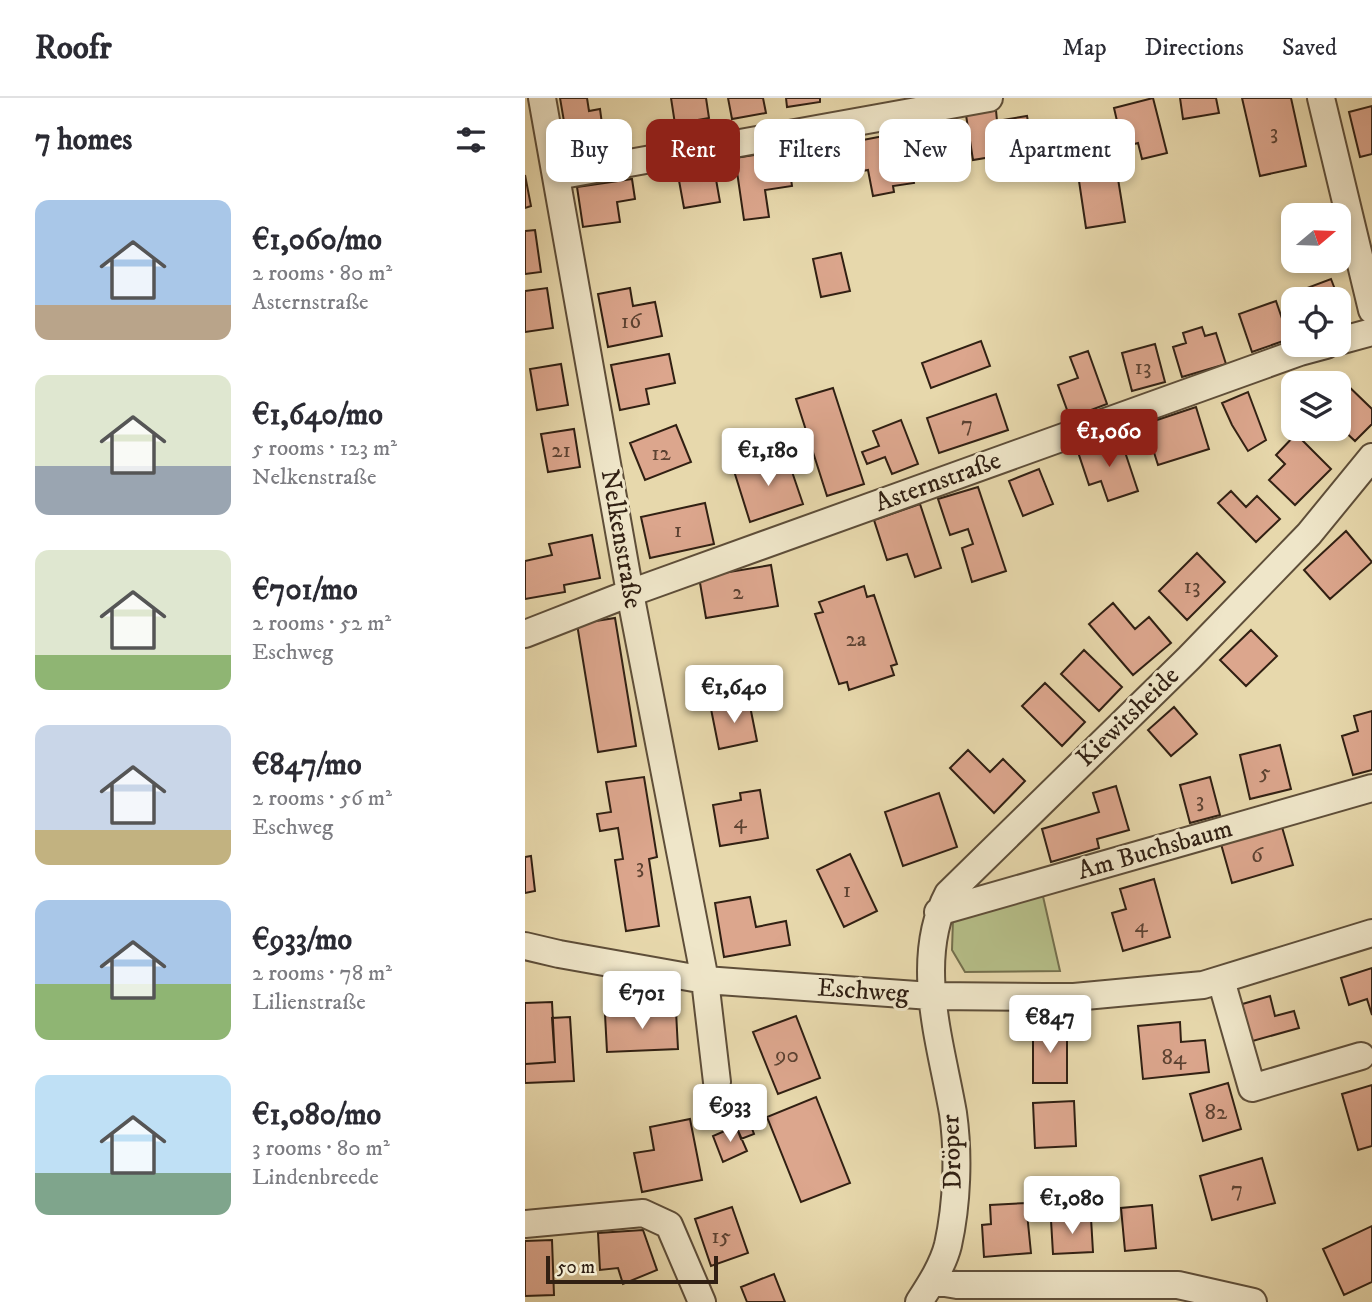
<!DOCTYPE html>
<meta charset="utf-8">
<style>
:root{--surface:#fff;--page:#f7f7f7;--text:#2b2b33;--muted:#7c7c81;--line:#e1e1e2;--accent:#8f2418}
body{margin:0;font-family:"IM FELL DW Pica",serif;background:var(--page);color:var(--text);height:100vh;display:flex;flex-direction:column;font-size:26px;white-space:nowrap}
*{box-sizing:border-box;margin:0}
p{font-size:23px;color:var(--muted)}
.icon{flex:none;width:38px;height:38px;fill:none;stroke:currentColor;stroke-width:2;stroke-linecap:round;stroke-linejoin:round}
.map{position:relative;flex:1;overflow:hidden}
.sheet{display:flex;flex-direction:column;background:var(--surface);width:525px}
.sheet>*{flex:none}
.top-card{position:absolute;left:21px;top:21px;width:665px;height:63px;display:flex;gap:14px}
.needle{width:46px;rotate:71deg}
.buttons{position:absolute;left:756px;top:105px;display:grid;gap:14px}
.buttons a{display:grid;place-items:center;width:70px;height:70px;border-radius:14px;background:var(--surface);box-shadow:0 4px 10px #0003;font-size:35px}
.scale{position:absolute;left:21px;bottom:18px;width:172px;box-sizing:border-box;padding-left:7px;border:4px solid #312013;border-top:0;font-size:19px;line-height:24px;white-space:nowrap;color:#312013;-webkit-text-stroke:5px #efe6c9;paint-order:stroke}
.price{position:absolute;translate:-50% -60px;padding:0 16px;border-radius:7px;background:#fff;color:#222;font-size:23px;line-height:46px;filter:drop-shadow(0 2px 4px #0008)}
.price::after{content:'';position:absolute;left:50%;top:42px;width:21px;height:16px;margin-left:-10px;background:inherit;clip-path:polygon(0 0,100% 0,50% 100%)}
.price.selected{background:var(--accent);color:#fff}
ul{padding:0;list-style:none}
li{display:flex;align-items:center;gap:21px;height:175px;padding:0 35px}
li span{display:grid;place-items:center;flex:none;width:196px;height:140px;border-radius:14px;color:#555}
li>.icon{margin-inline-start:auto}
span .icon{width:84px;height:84px;fill:#fffc;stroke-width:1}
li b{font-size:30px}
h2{display:flex;justify-content:space-between;align-items:center;height:84px;padding:0 35px;font-size:30px}
.tag{padding:0 24px;border-radius:14px;background:var(--surface);box-shadow:0 4px 10px #0003;font-size:24px;line-height:63px}
.tag.selected{background:var(--accent);color:#fff}
header{display:flex;align-items:center;gap:42px;box-sizing:border-box;height:98px;padding:0 35px;background:var(--surface);border-bottom:2px solid var(--line)}
header strong{font-size:33px}
nav{display:flex;gap:38px;margin-inline-start:auto;font-size:24px}
main{display:flex;flex:1;min-height:0}
.map>svg:first-child{display:block}
.green{fill:#b6bf89;stroke:#74704e;stroke-width:2}
.building{fill:#dca68d;stroke:#312013;stroke-width:2}
.lines{fill:none;stroke-linecap:round;stroke-linejoin:round}
.minor-casing{stroke:#5e4e39;stroke-width:30}
.minor{stroke:#efe6c9;stroke-width:26}
.labels{text-anchor:middle;dominant-baseline:central;stroke-width:6;stroke-linejoin:round;paint-order:stroke}
.number-label{font-size:23px;fill:#5c4232}
.street-label{font-size:26px;fill:#312013;stroke:#efe6c9}
</style>
<header>
<strong>Roofr</strong>
<nav><a>Map</a><a>Directions</a><a>Saved</a></nav>
</header>
<main>
<section class="sheet">
<h2>7 homes<svg class="icon" aria-label="filters" viewBox="0 0 24 24"><path d="M4 7h16M4 17h16"/><circle cx="9" cy="7" r="2"/><circle cx="15" cy="17" r="2"/></svg></h2>
<ul>
<li><span style="background:linear-gradient(#a9c7e8 75%,#b9a48a 0)"><svg class="icon" aria-label="home" viewBox="0 0 24 24"><path d="M3 11l9-7 9 7M6 9v11h12V9"/></svg></span><div><b>€1,060/mo</b><p>2 rooms · 80 m²</p><p>Asternstraße</p></div></li>
<li><span style="background:linear-gradient(#dfe7d0 65%,#9aa5b1 0)"><svg class="icon" aria-label="home" viewBox="0 0 24 24"><path d="M3 11l9-7 9 7M6 9v11h12V9"/></svg></span><div><b>€1,640/mo</b><p>5 rooms · 123 m²</p><p>Nelkenstraße</p></div></li>
<li><span style="background:linear-gradient(#dfe7d0 75%,#8fb573 0)"><svg class="icon" aria-label="home" viewBox="0 0 24 24"><path d="M3 11l9-7 9 7M6 9v11h12V9"/></svg></span><div><b>€701/mo</b><p>2 rooms · 52 m²</p><p>Eschweg</p></div></li>
<li><span style="background:linear-gradient(#c9d6e8 75%,#c2b280 0)"><svg class="icon" aria-label="home" viewBox="0 0 24 24"><path d="M3 11l9-7 9 7M6 9v11h12V9"/></svg></span><div><b>€847/mo</b><p>2 rooms · 56 m²</p><p>Eschweg</p></div></li>
<li><span style="background:linear-gradient(#a9c7e8 60%,#8fb573 0)"><svg class="icon" aria-label="home" viewBox="0 0 24 24"><path d="M3 11l9-7 9 7M6 9v11h12V9"/></svg></span><div><b>€933/mo</b><p>2 rooms · 78 m²</p><p>Lilienstraße</p></div></li>
<li><span style="background:linear-gradient(#bfe0f5 70%,#7fa58c 0)"><svg class="icon" aria-label="home" viewBox="0 0 24 24"><path d="M3 11l9-7 9 7M6 9v11h12V9"/></svg></span><div><b>€1,080/mo</b><p>3 rooms · 80 m²</p><p>Lindenbreede</p></div></li>
</ul>
</section>
<div class="map">
<svg width="847" height="1204" viewBox="0 0 847 1204">
<rect width="100%" height="100%" fill="#e7d8ac"/>
<filter id="stains"><feTurbulence type="fractalNoise" baseFrequency=".00286" numOctaves="4"/><feColorMatrix values="0 0 0 0 .2 0 0 0 0 .09 0 0 0 0 .02 0 0 0 .5 -.17"/></filter>
<radialGradient id="worn" r=".72"><stop offset=".6" stop-color="#630" stop-opacity="0"/><stop offset="1" stop-color="#630" stop-opacity=".3"/></radialGradient>
<!-- green -->
<path class="green" d="M517,794L535,873L440,874L427,852L428,821Z"/>
<!-- building -->
<path class="building" d="M35,0H62L64,13L75,11L80,48L44,53Z
M146,0H181L184,20L150,26Z
M203,0H238L241,15L207,21Z
M261,0H295V4L262,9Z
M628,0L642,55L617,61L613,45L598,49L589,10Z
M655,0H691L694,15L658,21Z
M717,0H766L781,68L735,78Z
M847,8V56L835,59L824,14Z
M471,12L472,23L502,18L504,29L523,26L527,49L448,62L441,17Z
M380,34L389,85L368,88L369,94L348,98L343,72L332,74L327,44Z
M588,50L600,124L561,130L550,56Z
M262,52L267,88L240,92L244,119L219,122L210,60Z
M189,70L195,104L159,110L153,77Z
M0,77L6,108L0,110Z
M107,81L110,101L92,104L95,124L58,129L52,89Z
M10,132L16,174L0,176V133Z
M316,155L325,193L296,199L288,161Z
M806,181L821,220L814,222V201L768,202L766,196Z
M22,190L28,230L0,234V193Z
M105,190L108,208L130,204L137,238L83,249L73,196Z
M751,203L764,241L727,254L714,216Z
M677,229L680,238L691,235L701,266L657,279L648,249L661,245L658,235Z
M456,243L465,268L406,290L397,265Z
M630,246L640,284L607,293L597,255Z
M563,253L582,306L545,320L533,287L553,280L545,259Z
M144,256L150,285L121,291L124,306L95,312L86,267Z
M36,266L43,307L12,312L5,271Z
M815,280L847,311V326L830,343L814,328V312L821,305L814,298V285H810Z
M308,290L339,386L302,398L271,301Z
M723,294L741,342L723,353L707,327L697,305Z
M471,296L483,332L414,355L402,320Z
M671,309L684,351L633,367L620,326Z
M376,322L393,366L367,376L360,359L342,366L337,354L354,348L348,333Z
M151,327L166,364L120,382L105,345Z
M49,331L55,369L23,374L16,336Z
M771,336L806,371L770,407L744,382L760,366L751,357Z
M595,339L613,393L583,403L576,383L564,387L553,354Z
M261,356L278,406L225,424L209,373Z
M514,371L528,406L498,418L484,383Z
M453,389L481,473L447,484L437,450L448,446L443,431L425,437L413,401Z
M706,393L721,409L732,398L755,421L731,444L693,405Z
M180,405L189,446L125,460L116,419Z
M395,406L416,470L390,479L382,456L362,462L349,422Z
M821,433L847,464L805,501L779,472Z
M67,437L75,480L39,487L40,494L0,501V463L27,457L24,446Z
M672,455L700,484L662,522L634,493Z
M246,467L253,508L181,520L174,479Z
M339,488L342,499L349,497L372,566L366,568L369,577L324,592L322,584L314,586L290,516L298,514L294,504Z
M588,505L610,531L624,519L646,545L608,577L564,526Z
M90,520L111,648L73,654L52,526Z
M726,532L752,558L721,588L695,562Z
M559,552L597,589L574,613L536,576Z
M520,585L560,624L537,648L497,608Z
M224,603L232,643L194,651L186,611Z
M649,609L672,636L646,658L623,632Z
M847,613V672L828,677L817,638L833,633L829,618Z
M755,647L766,691L725,701L715,657Z
M443,652L465,674L478,661L500,683L469,715L425,670Z
M119,679L132,759L124,761L134,828L101,833L90,762L98,761L93,730L75,733L72,716L86,714L81,684Z
M685,679L695,717L665,725L655,687Z
M591,688L604,732L572,741L574,750L526,764L517,731L574,714L568,695Z
M235,692L243,740L195,748L188,707L216,702L215,695Z
M414,695L432,749L378,768L360,714Z
M757,729L768,767L707,785L696,746Z
M325,756L352,813L319,829L292,772Z
M6,758L10,793L0,795V759Z
M629,781L645,839L598,853L587,815L601,811L595,791Z
M225,799L231,829L261,823L265,847L199,859L190,805Z
M847,870V917L842,901L824,907L816,880Z
M745,898L750,918L769,913L774,930L724,944L714,907Z
M27,904L30,964L0,966V905Z
M151,913L153,951L82,954L80,916Z
M271,918L295,980L253,996L228,934Z
M45,919L49,983L0,985V966L30,964L27,920Z
M655,924L656,944L680,942L684,974L618,981L613,928Z
M508,929H542V985H508Z
M703,985L716,1031L678,1043L665,996Z
M847,987V1048L833,1052L817,996Z
M291,999L325,1085L276,1104L242,1019Z
M549,1003L551,1048L510,1050L508,1005Z
M219,1009L229,1036L216,1041L206,1015Z
M165,1021L177,1082L117,1094L109,1055L129,1052L125,1029Z
M211,1028L222,1053L198,1064L188,1038Z
M737,1060L750,1105L687,1122L675,1078Z
M501,1105L506,1155L459,1159L457,1127L466,1126L465,1107Z
M627,1107L631,1150L600,1153L596,1110Z
M207,1109L223,1155L186,1168L170,1121Z
M566,1120L568,1154L528,1156L526,1122Z
M847,1128V1184L819,1197L798,1151Z
M118,1132L132,1172L98,1186L93,1170L75,1172L73,1135Z
M27,1142L29,1197L0,1198V1143Z
M249,1176L260,1204H222L216,1189Z"/>
<g class="lines">
<!-- minor casing -->
<g class="minor-casing">
<path id="minor" d="M17,0L105,495L180,882L192,984
M796,0L847,212
M32,78L464,0
M814,243L847,234
M0,536L105,495L775,254L801,247
M413,814L847,690
M0,848L34,856L180,882L406,898L519,899H549L678,887L847,835
M696,882L727,990L836,958
M0,1126L118,1115L144,1127L177,1204
M408,1183L432,1187H653L728,1204
M394,1204C405,1187 418,1167 423,1147C432,1106 434,1057 428,1015C416,946 388,862 423,796L664,560L784,436L847,359"/>
</g>
<!-- minor -->
<use href="#minor" class="minor"/>
</g>
<g class="labels">
<!-- number labels -->
<g class="number-label">
<text x="749" y="34">3</text>
<text x="106" y="223">16</text>
<text x="618" y="269">13</text>
<text x="442" y="326">7</text>
<text x="36" y="352">21</text>
<text x="136" y="355">12</text>
<text x="153" y="432">1</text>
<text x="667" y="488">13</text>
<text x="213" y="494">2</text>
<text x="331" y="541">2a</text>
<text x="740" y="674">5</text>
<text x="675" y="702">3</text>
<text x="215" y="723">4</text>
<text x="732" y="757">6</text>
<text x="115" y="768">3</text>
<text x="322" y="792">1</text>
<text x="616" y="827">4</text>
<text x="262" y="957">90</text>
<text x="649" y="959">84</text>
<text x="691" y="1014">82</text>
<text x="712" y="1091">7</text>
<text x="196" y="1138">15</text>
</g>
<!-- street labels -->
<g class="street-label">
<text transform="translate(413 384) rotate(-20)">Asternstraße</text>
<text transform="translate(96 441) rotate(80)">Nelkenstraße</text>
<text transform="translate(603 619) rotate(-44)">Kiewitsheide</text>
<text transform="translate(630 752) rotate(-16)">Am Buchsbaum</text>
<text transform="translate(338 893) rotate(4)">Eschweg</text>
<text transform="translate(427 1054) rotate(-92)">Dröper</text>
</g>
</g>
<rect width="100%" height="100%" filter="url(#stains)"/>
<rect width="100%" height="100%" fill="url(#worn)"/>
</svg>
<div class="buttons">
<a><svg class="needle" viewBox="-14 -14 28 28"><path d="M0-13l5 13h-10z" fill="#e53935"/><path d="M0 13l5-13h-10z" fill="#7c7c81"/></svg></a>
<a><svg class="icon" aria-label="locate" viewBox="0 0 24 24"><circle cx="12" cy="12" r="6"/><path d="M12 2v4M12 18v4M2 12h4M18 12h4"/></svg></a>
<a><svg class="icon" aria-label="layers" viewBox="0 0 24 24"><path d="M12 4l9 5-9 5-9-5zM3 14l9 5 9-5"/></svg></a>
</div>
<div class="scale">50 m</div>
<b class="price selected" style="left:584px;top:371px">€1,060</b>
<b class="price" style="left:243px;top:390px">€1,180</b>
<b class="price" style="left:209px;top:627px">€1,640</b>
<b class="price" style="left:117px;top:933px">€701</b>
<b class="price" style="left:525px;top:957px">€847</b>
<b class="price" style="left:205px;top:1046px">€933</b>
<b class="price" style="left:547px;top:1138px">€1,080</b>
<div class="top-card">
<a class="tag">Buy</a>
<a class="tag selected">Rent</a>
<a class="tag">Filters</a>
<a class="tag">New</a>
<a class="tag">Apartment</a>
</div>
</div>
</main>
